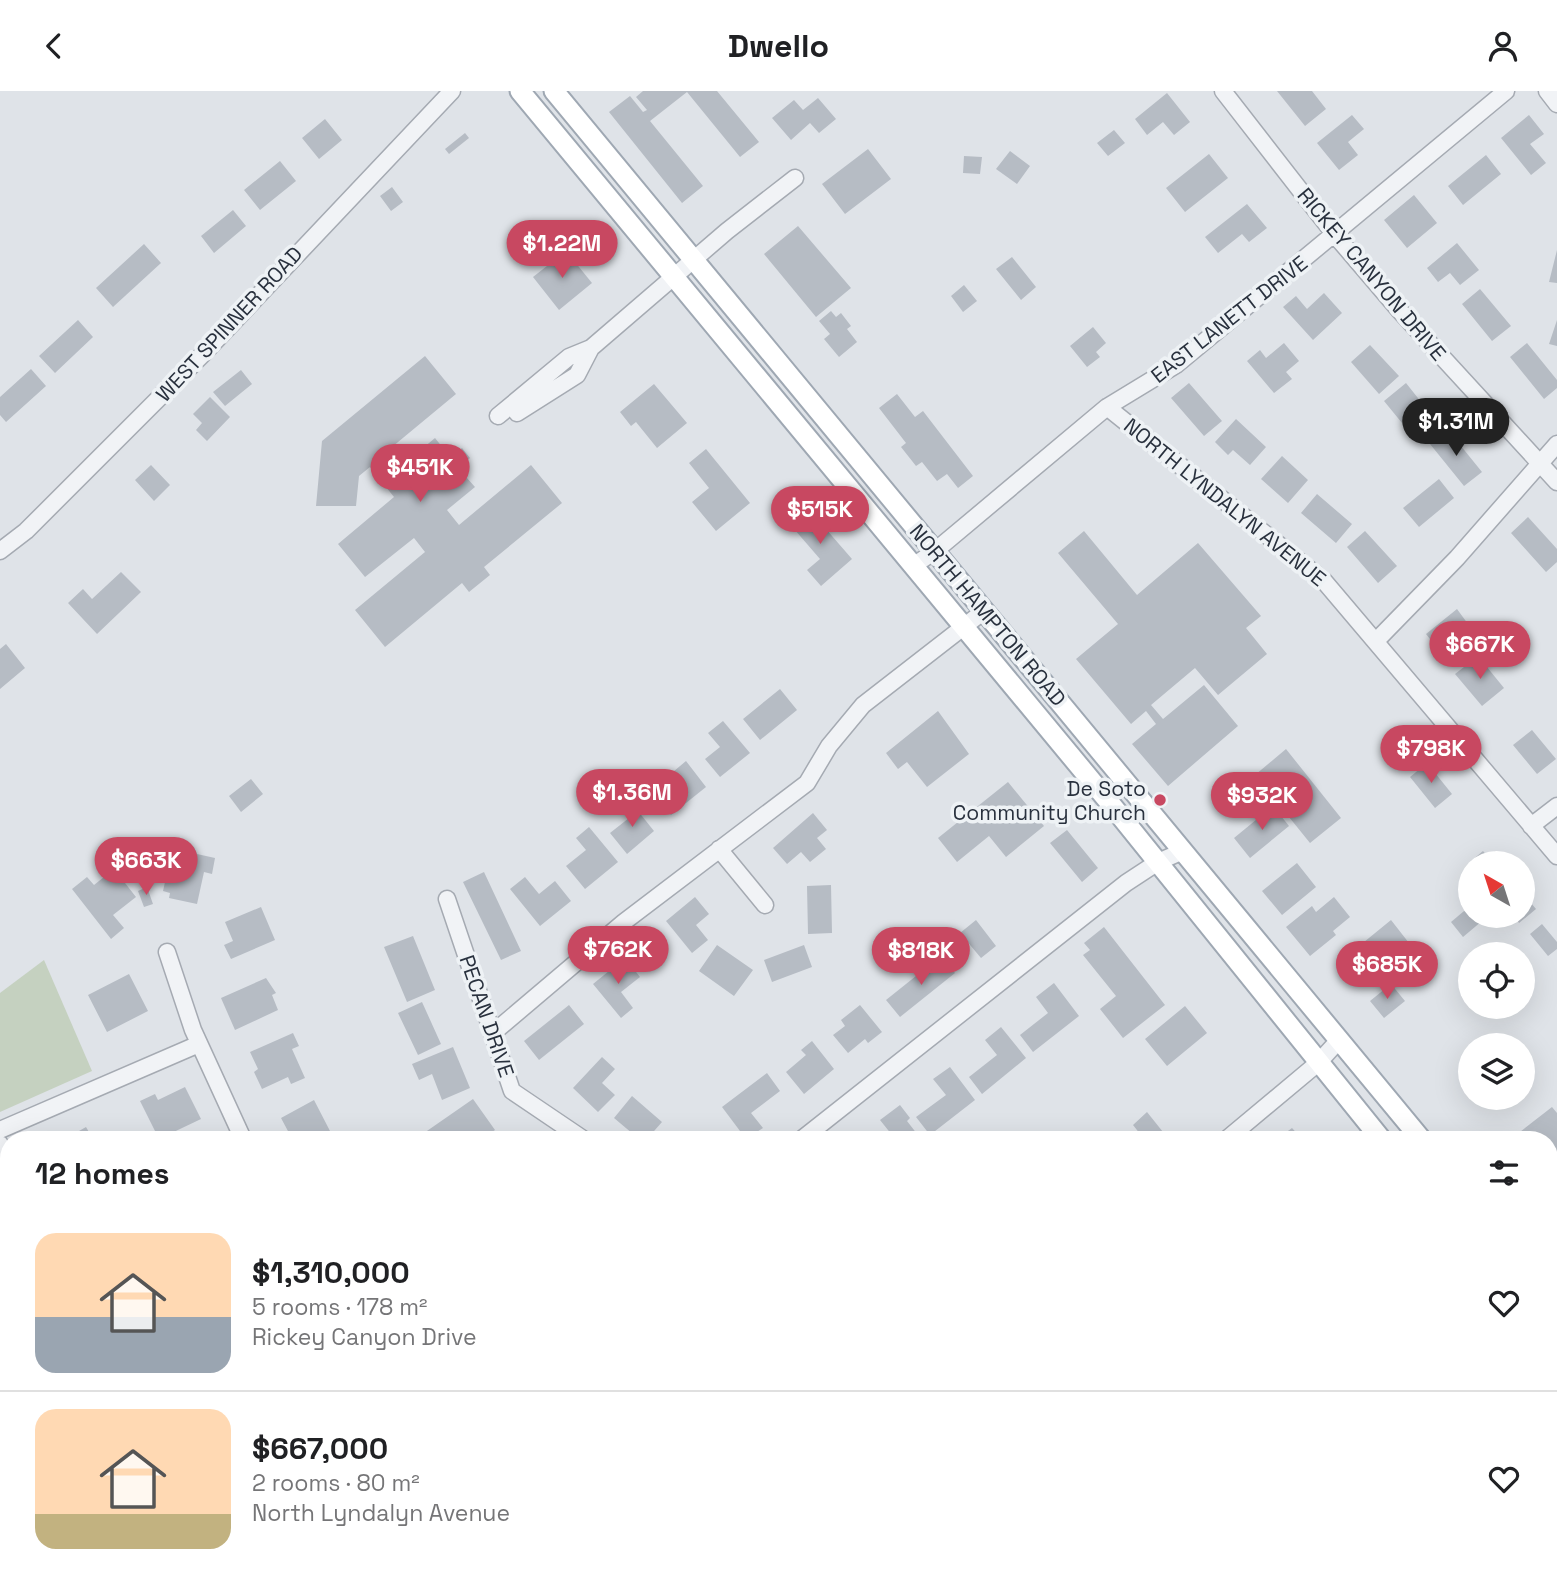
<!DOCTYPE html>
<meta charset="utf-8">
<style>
:root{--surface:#fff;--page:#f2f2f2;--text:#202124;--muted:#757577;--line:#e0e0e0;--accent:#c84861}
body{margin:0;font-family:"Space Grotesk",sans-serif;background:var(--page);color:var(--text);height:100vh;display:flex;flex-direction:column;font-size:26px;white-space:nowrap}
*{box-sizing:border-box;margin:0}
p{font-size:23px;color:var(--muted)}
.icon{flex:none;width:38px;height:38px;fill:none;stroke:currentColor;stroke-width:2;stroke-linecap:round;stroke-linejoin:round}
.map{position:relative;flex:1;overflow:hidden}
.details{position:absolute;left:0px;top:1040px;width:1558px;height:450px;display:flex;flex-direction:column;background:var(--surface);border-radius:28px 28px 0 0;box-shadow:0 7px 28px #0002}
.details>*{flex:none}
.needle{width:46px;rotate:321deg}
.controls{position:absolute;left:1458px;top:760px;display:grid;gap:14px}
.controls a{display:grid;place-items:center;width:77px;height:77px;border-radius:50%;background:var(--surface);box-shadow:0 7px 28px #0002;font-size:35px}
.price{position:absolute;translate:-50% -60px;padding:0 16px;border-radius:24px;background:var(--accent);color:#fff;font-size:23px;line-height:46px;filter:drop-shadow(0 2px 4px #0008)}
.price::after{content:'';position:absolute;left:50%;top:42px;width:21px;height:16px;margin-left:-10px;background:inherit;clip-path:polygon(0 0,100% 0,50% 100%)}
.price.current{background:#222;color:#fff}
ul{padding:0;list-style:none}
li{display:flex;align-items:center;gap:21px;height:175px;padding:0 35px}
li+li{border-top:2px solid var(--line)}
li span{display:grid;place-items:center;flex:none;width:196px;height:140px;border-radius:21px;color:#555}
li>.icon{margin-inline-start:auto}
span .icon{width:84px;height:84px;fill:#fffc;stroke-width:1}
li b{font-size:30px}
h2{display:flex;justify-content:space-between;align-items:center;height:84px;padding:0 35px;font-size:30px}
header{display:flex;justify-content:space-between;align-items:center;height:91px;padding:0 35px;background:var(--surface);font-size:32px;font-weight:700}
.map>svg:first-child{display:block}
.green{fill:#c5d1c0}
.building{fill:#b6bcc4}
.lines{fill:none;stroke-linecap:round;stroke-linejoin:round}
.minor-casing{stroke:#a5aab2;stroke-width:19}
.major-casing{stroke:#9fa8b3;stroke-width:23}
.minor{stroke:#f1f3f6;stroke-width:16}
.major{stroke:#fff;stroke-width:19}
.poi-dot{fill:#c84861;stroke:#eef2f5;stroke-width:2.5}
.labels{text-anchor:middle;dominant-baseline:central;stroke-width:7;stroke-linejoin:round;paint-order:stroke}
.street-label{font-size:21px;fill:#29313e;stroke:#eef2f5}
.poi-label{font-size:21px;fill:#29313e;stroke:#eef2f5;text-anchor:end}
</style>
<header><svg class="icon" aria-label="back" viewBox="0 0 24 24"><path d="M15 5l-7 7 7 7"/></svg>Dwello<svg class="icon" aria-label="person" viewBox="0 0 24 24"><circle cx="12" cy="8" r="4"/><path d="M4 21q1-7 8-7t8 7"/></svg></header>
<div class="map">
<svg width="1557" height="1489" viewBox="0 0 1557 1489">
<rect width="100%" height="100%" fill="#dfe3e8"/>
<!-- green -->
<path class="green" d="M44,869L92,980L0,1021V902Z"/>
<!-- building -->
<path class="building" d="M643,0H717L759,51L740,66L687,1L650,30L703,95L682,112L609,21L630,5L643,21L647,19L636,6Z
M1277,0H1312L1326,18L1305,35Z
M1167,2L1190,31L1174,44L1163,31L1147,44L1135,28Z
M818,7L836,28L819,42L810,32L791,49L772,27L794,9L803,19Z
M1352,24L1364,38L1348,51L1358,64L1339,79L1317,52Z
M1529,24L1544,43L1530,53L1546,72L1531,84L1501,47Z
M325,28L342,49L319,68L302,47Z
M1114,39L1125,52L1108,65L1097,52Z
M465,42L469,47L449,63L445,58Z
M868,58L891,88L845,123L822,93Z
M1010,60L1030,75L1017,93L996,78Z
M1209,63L1228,87L1185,121L1166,97Z
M1486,64L1501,83L1463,114L1448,95Z
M964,65L982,66L980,83L963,82Z
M280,70L296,90L260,119L244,99Z
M392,96L403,111L391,120L380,105Z
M1414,104L1437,132L1407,157L1384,129Z
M1247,113L1267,137L1249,151L1242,143L1218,162L1205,146Z
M233,119L246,135L214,162L201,145Z
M798,135L851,197L816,226L764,163Z
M1457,152L1479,179L1460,194L1450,182L1438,191L1427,177Z
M144,153L161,172L113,216L96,197Z
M1557,159V192L1549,191Z
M566,160L592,192L559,219L533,186Z
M1012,166L1036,196L1021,209L996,178Z
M964,194L977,210L963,221L951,205Z
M1480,198L1511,235L1492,250L1462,213Z
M1324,202L1342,222L1313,249L1283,216L1296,205L1307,218Z
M831,220L836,226L841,222L851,235L847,238L857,251L839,266L824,248L830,243L819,230Z
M78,229L93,246L55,282L39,265Z
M1557,229V255L1549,253Z
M1093,236L1106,252L1096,261L1100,266L1087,276L1070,255Z
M1284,252L1299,270L1286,281L1292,288L1274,302L1247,270L1260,259L1266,267Z
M1527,252L1557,289V297L1544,308L1510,266Z
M1370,254L1399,285L1379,303L1351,271Z
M425,265L456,303L392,356L405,372L435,347L451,367L462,357L470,367L458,377L475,396L447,419L459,434L531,374L562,412L484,476L490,484L469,501L462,492L385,556L355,519L425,461L414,447L365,486L338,453L394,406L370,376L359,385L356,415H316L322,350Z
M31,278L46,295L6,331L0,324V306Z
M241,279L252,293L225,315L213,301Z
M1189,292L1222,330L1204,345L1171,307Z
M1406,292L1433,326L1411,343L1384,310Z
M654,293L687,332L657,357L636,331L631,335L620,321Z
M897,303L915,326L923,320L973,385L958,397L947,383L937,390L922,371L916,375L901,356L906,352L879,317Z
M210,306L230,326L207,350L196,339L202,332L193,323Z
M1236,328L1266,356L1250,374L1233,359L1228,364L1215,351Z
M1448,339L1482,381L1464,395L1430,353Z
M706,358L750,412L716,440L692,411L709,397L689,372Z
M1282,365L1308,389L1288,412L1261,388Z
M151,374L170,394L154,410L135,389Z
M1439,388L1454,407L1419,436L1403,417Z
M1317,403L1352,433L1336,452L1301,422Z
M806,415L852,468L821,495L807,479L820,468L788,431Z
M1528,426L1557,458V471L1546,481L1511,442Z
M1084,440L1137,504L1198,452L1261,525L1246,537L1267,563L1218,604L1195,577L1151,614L1163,628L1204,594L1238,635L1168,695L1132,653L1156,633L1146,620L1131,633L1076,568L1118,533L1058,462Z
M1365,440L1397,475L1378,492L1347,456Z
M121,481L141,501L97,543L68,512L83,498L92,508Z
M1457,518L1468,533L1456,543L1466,557L1448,571L1426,543Z
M6,553L25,577L0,598V558Z
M1478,565L1504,597L1482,615L1455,583Z
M780,598L797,619L760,649L743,628Z
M938,620L969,663L927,696L907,671L898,678L886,662Z
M723,630L750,662L720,686L705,668L720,656L708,642Z
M1532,639L1556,668L1537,683L1513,654Z
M1286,658L1341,727L1310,752L1255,684Z
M686,670L706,696L671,724L658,708L668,700L661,691Z
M1427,672L1452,703L1435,717L1410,686Z
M251,688L263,703L241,721L229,705Z
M1008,691L1044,735L1006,766L989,745L957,771L938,747Z
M630,710L654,740L627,763L610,742L629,727L621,717Z
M1273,715L1289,735L1250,767L1234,747Z
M813,722L827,739L817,747L826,758L810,771L801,761L787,773L773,757Z
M589,736L618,771L585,798L566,775L586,759L576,747Z
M1067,739L1098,777L1082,791L1050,752Z
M174,751L194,756L197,763L215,767L212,783L204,781L197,813L169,807L170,802L163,800Z
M1483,760L1488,766L1495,760L1505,772H1473L1471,770Z
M1297,772L1316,796L1282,824L1262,800Z
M114,778L136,806L113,824L124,837L111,848L72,798L87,786L94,794Z
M484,781L521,860L501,869L463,791Z
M525,786L539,803L555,790L571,810L540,835L510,798Z
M831,794L832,842L808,843L807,795Z
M1522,794L1530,803L1526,806L1536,818L1519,832L1514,824H1522Z
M147,796L153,813L144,816L138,800Z
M695,806L709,823L696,834L708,849L692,862L666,830Z
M1334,806L1350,826L1333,840L1336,844L1310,865L1286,836L1312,815L1316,821Z
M1470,815V824H1478L1482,830L1463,846L1451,831Z
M261,816L275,849L231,868L224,854L233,850L225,831Z
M976,829L996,855L981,867L960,842Z
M1391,829L1409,852L1360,891L1342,869Z
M1542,833L1557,851V858L1548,865L1530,843Z
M1104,836L1165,914L1123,947L1100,918L1116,905L1083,864L1090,859L1084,852Z
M413,845L435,899L407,911L384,856Z
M717,854L753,879L734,905L699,880Z
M804,854L812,876L772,891L764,869Z
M941,865L955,882L900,926L886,909Z
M625,867L640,886L621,901L633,917L621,927L593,893Z
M129,883L148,920L107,941L88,904Z
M266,887L276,902L272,904L278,919L235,939L221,907Z
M1054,892L1079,925L1033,961L1020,944L1048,922L1036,906Z
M1391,893L1405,910L1384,927L1370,910Z
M422,911L441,953L418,964L398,922Z
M569,914L584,933L539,969L524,950Z
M860,914L882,941L868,952L865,948L848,962L833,944L845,935L841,929Z
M1185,915L1207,942L1167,975L1145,948Z
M1001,936L1026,967L982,1003L969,986L997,964L985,949Z
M293,942L299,955L292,958L305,987L291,993L288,986L262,998L254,981L258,978L250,961Z
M812,950L834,978L804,1003L786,981L806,964L801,959Z
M453,956L470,997L442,1009L432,983L419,989L412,973Z
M602,966L615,978L602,992L615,1004L598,1021L573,997Z
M950,976L975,1009L930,1044L916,1026L946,1004L933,988Z
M767,982L780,1000L751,1022L763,1037L746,1048L722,1016Z
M185,996L201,1028L159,1048L140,1010L155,1003L158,1009Z
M632,1005L662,1031L647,1048H639L614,1027Z
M473,1008L495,1039L482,1048H457L454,1044L449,1048H428L424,1042Z
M314,1009L330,1040L314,1048H284L282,1045L289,1042L281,1027Z
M900,1014L910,1027L907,1030L921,1048H886L892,1044L880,1029Z
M1552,1016L1557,1022V1086L1549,1092V1048H1511Z
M1147,1021L1163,1041L1155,1048H1144L1133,1034Z
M86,1036L93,1048H65Z
M1292,1037L1302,1048H1277Z
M0,1134L9,1155V1176L0,1179Z
M9,1188V1241L4,1243L0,1236V1193Z
M9,1402V1456L0,1444V1414L7,1409L5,1405Z
M1557,1436V1460L1554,1462L1549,1455V1442Z
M70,1480H85L91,1489H58Z
M108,1480H145L133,1489H114Z
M299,1480H340L329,1489H305Z
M467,1480H492L499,1489H456Z
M899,1480H917L919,1489H902Z
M1177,1480H1220L1227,1489H1183Z"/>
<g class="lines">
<!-- minor casing -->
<g class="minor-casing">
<path id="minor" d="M1223,0L1335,144L1399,219L1557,391
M1547,0L1557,13
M1107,316L1324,490L1557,765
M517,322L577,284L591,257
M498,325L569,266L591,257L727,140L795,87
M0,460L26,440L206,260L452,0
M913,475L935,460L1107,316L1176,274L1506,0
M1376,550L1457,467L1557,353
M1531,735L1557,715
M719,758L765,814
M447,808L512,1000L583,1048
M167,861L193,939L243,1048
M493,942L624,831L807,692L829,655L863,614L984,520
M0,1039L199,953
M802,1048L1126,792L1158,771L1183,760
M1227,1048L1318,972L1339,949
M0,1053L9,1072
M257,1480L261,1489
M995,1480L997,1489
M1290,1480L1296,1489
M2,1489L15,1480
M392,1489L405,1480"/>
</g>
<!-- major casing -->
<g class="major-casing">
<path id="major" d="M520,0L1114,717L1381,1048
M554,0L1421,1048
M1549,1202L1557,1212
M1549,1243L1557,1253"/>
</g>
<!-- minor -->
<use href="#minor" class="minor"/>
<!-- major -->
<use href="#major" class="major"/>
</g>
<!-- markers -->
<circle class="poi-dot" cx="1160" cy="709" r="7"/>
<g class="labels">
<!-- street labels -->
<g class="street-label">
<text transform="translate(1372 183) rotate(50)">RICKEY CANYON DRIVE</text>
<text transform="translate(1229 228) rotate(-38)">EAST LANETT DRIVE</text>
<text transform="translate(229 233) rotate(-47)">WEST SPINNER ROAD</text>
<text transform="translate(1225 411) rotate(39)">NORTH LYNDALYN AVENUE</text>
<text transform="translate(988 524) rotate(50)">NORTH HAMPTON ROAD</text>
<text transform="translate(487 925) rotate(71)">PECAN DRIVE</text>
</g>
<!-- poi labels -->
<g class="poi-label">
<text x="1146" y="697">De Soto<tspan x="1146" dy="24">Community Church</tspan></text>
</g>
</g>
</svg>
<div class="controls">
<a><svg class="needle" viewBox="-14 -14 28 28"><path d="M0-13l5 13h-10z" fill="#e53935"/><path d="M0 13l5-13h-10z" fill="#757577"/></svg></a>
<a><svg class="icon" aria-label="locate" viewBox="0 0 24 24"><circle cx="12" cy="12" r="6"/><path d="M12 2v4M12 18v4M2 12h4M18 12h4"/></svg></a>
<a><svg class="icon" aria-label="layers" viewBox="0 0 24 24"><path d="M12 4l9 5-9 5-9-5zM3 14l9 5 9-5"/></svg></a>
</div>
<b class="price" style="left:562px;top:189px">$1.22M</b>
<b class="price current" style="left:1456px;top:367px">$1.31M</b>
<b class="price" style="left:420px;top:413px">$451K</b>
<b class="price" style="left:820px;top:455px">$515K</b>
<b class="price" style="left:1480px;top:590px">$667K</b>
<b class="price" style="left:1431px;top:694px">$798K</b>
<b class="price" style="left:632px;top:738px">$1.36M</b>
<b class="price" style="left:1262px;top:741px">$932K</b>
<b class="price" style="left:146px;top:806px">$663K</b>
<b class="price" style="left:618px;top:895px">$762K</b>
<b class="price" style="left:921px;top:896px">$818K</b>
<b class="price" style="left:1387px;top:910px">$685K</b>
<section class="details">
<h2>12 homes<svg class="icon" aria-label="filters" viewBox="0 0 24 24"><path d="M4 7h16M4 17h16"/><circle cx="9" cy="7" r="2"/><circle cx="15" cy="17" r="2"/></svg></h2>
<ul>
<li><span style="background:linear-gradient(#ffd9b3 60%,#9aa5b1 0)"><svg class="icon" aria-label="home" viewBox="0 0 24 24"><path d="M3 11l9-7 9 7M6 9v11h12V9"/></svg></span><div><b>$1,310,000</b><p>5 rooms · 178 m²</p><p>Rickey Canyon Drive</p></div><svg class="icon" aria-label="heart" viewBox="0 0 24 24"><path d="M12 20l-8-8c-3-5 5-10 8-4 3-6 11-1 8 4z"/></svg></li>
<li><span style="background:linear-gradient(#ffd9b3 75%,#c2b280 0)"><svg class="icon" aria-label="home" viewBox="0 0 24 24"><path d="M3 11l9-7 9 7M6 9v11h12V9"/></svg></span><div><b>$667,000</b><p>2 rooms · 80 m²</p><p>North Lyndalyn Avenue</p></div><svg class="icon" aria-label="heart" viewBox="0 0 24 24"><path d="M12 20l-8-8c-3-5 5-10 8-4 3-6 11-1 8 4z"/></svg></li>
</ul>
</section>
</div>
